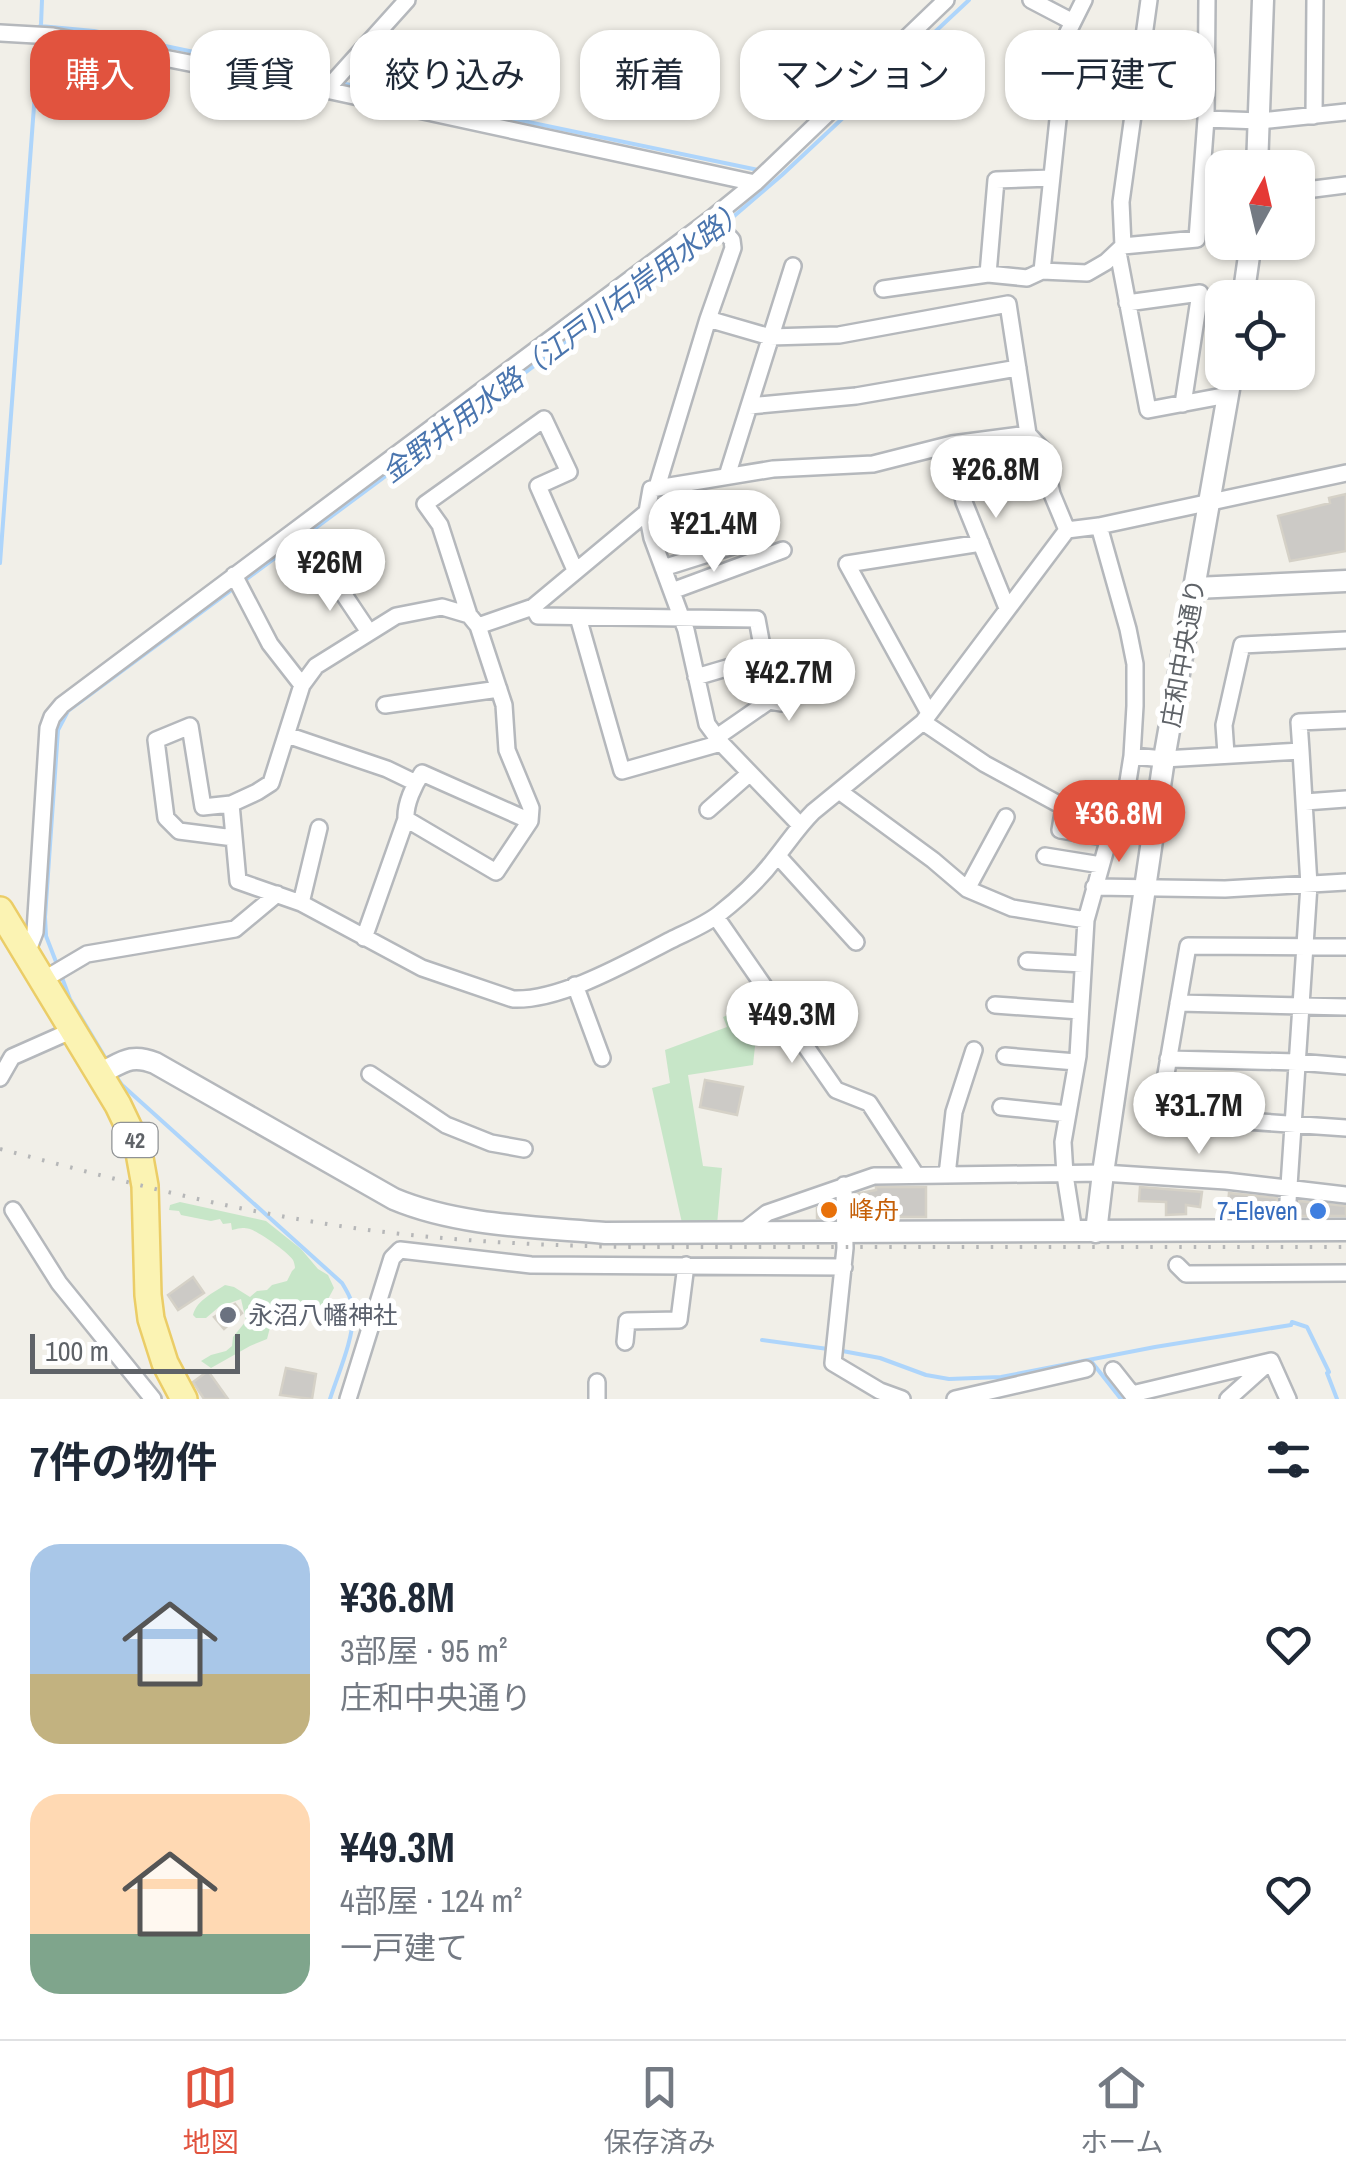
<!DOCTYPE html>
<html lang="ja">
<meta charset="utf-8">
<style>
:root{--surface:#fff;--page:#f2f2f3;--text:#1f2937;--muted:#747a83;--line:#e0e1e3;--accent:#e1533e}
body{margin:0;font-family:"Archivo Narrow","Noto Sans JP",sans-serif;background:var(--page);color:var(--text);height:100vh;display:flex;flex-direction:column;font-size:38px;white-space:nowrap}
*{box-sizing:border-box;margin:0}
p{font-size:32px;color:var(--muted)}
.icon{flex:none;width:55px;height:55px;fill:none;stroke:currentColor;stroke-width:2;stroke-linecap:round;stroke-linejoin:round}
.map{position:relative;height:1399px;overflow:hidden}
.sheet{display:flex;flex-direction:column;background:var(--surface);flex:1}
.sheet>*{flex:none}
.banner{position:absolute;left:30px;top:30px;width:1288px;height:90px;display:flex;gap:20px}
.needle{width:65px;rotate:8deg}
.controls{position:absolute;left:1205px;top:150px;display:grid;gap:20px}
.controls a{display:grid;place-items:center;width:110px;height:110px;border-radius:20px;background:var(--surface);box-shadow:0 2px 8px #0004;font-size:50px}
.scale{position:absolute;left:30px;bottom:25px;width:210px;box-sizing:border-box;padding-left:10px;border:5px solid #5f6368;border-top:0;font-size:28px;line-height:35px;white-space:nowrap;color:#5f6368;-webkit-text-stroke:8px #fff;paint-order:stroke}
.price{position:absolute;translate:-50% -85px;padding:0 22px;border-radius:35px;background:#fff;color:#222;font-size:32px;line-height:65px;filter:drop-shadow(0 2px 5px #0008)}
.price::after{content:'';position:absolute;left:50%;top:60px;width:30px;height:22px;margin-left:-15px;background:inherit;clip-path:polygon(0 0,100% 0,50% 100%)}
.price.selected{background:var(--accent);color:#fff}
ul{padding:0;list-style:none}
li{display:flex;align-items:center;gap:30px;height:250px;padding:0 30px}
li span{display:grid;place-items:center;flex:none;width:280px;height:200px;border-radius:30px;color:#555}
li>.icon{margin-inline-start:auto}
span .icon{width:120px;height:120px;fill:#fffc;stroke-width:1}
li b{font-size:42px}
h2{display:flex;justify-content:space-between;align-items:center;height:120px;padding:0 30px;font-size:42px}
.pill{padding:0 35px;border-radius:30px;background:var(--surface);box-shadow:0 2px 8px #0004;font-size:35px;line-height:90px}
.pill.selected{background:var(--accent);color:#fff}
.menu{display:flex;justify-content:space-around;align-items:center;height:140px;border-top:2px solid var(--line);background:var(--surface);font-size:28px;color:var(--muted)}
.menu a{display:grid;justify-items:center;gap:5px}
.menu .selected{color:var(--accent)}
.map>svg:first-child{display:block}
.green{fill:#c7e6c8}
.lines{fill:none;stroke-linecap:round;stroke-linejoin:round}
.stream{stroke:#aed5fb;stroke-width:4}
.building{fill:#cccac6;stroke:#d5d1c7;stroke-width:2.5}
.minor-casing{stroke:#b5b8bc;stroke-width:20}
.tertiary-casing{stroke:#b5b8bc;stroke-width:25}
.primary-casing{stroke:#ebcd67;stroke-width:30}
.minor{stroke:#fff;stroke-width:15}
.tertiary{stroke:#fff;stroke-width:20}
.primary{stroke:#fbf3b3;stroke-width:25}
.rail{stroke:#b6b7b8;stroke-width:4;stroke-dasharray:2.5 12;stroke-linecap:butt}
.food-dot{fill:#e8710a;stroke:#fff;stroke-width:4}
.shop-dot{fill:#3f7fe0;stroke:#fff;stroke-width:4}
.worship-dot{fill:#6b7280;stroke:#fff;stroke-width:4}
.labels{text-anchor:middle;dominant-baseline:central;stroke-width:10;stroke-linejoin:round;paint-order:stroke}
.shield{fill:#fff;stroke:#8f9295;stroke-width:2.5}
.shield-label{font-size:22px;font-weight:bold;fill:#5f6368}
.street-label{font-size:25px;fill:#5f6368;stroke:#fff}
.food-label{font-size:25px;fill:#c56008;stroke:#fff;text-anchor:start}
.shop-label{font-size:25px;fill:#366cbe;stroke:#fff;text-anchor:end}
.worship-label{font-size:25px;fill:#5b616d;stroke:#fff;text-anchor:start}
.water-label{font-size:28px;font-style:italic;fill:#4a75ae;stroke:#fff}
</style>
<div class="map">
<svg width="1346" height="1399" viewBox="0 0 1346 1399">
<rect width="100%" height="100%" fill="#f1efe8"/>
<!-- green -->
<path class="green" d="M745,1008L756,1037L753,1065L688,1075L703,1166L722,1168L717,1225L682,1223L652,1088L670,1083L665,1050L727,1027L723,1017Z
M180,1202L266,1221L301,1249L318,1269L328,1275L334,1288L327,1301L318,1310L309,1311C303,1323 295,1324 281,1327L272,1320L267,1339L250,1346L211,1368L201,1361L211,1355L226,1351L232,1346L233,1337L246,1321L241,1299L219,1307L206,1318H196L193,1315C197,1300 213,1293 225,1285L234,1287L250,1297L257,1291L267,1290L272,1285L287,1281L292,1271L295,1268C295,1266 294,1262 293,1260C288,1252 259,1232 250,1229C242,1227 240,1228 232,1230L231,1223L223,1224L220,1219L211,1221L181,1215L179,1211L169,1210L170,1205Z"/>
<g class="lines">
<!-- stream -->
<path class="stream" d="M41,25L42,0
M40,26L94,31L327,80
M341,83L763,171
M726,223L782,175L969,0
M0,563L39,39
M244,581L719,229
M58,967L46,936L45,917L58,730L68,711L237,586
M61,975L70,999L109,1064
M116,1076L122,1085L342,1283C348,1293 353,1301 353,1313C354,1338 338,1374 330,1399
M762,1340L828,1349
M837,1350L880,1358L926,1375L949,1379L1001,1377L1155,1347L1291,1325L1292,1322L1307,1327L1329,1372L1327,1373L1337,1399
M1091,1361L1121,1399"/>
</g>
<!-- building -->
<path class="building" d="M1346,494V551L1290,561L1278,516L1330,503L1329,498Z
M705,1080L743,1087L737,1115L700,1107Z
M876,1187H926V1217H875V1204H856L855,1194L876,1190Z
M1140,1187L1202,1192L1200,1207L1186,1205V1214L1166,1215V1202L1139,1201Z
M1229,1193L1277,1198L1276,1217H1227Z
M1299,1201L1346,1206V1216H1298Z
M833,1202V1218H817V1208Z
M193,1277L204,1293L178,1310L168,1295Z
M235,1304L242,1313L224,1329L214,1317Z
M286,1368L316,1374L312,1399L280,1395Z
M208,1371L228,1399H204L193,1382Z"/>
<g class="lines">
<!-- minor casing -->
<g class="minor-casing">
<path id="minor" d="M1031,0L1073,22
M1084,0L1067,34L1042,271L1087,273L1106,262L1123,246L1197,239L1206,119L1207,0
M0,33L53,36L326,90L755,183
M326,90L407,0
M1314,116L1315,0
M1206,119L1260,121L1346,112
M1298,191L1346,185
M1123,246L1121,202L1149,0
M1118,252L1148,410L1228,395
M1042,271L1027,278L988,274L996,180L1051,178
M883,289L988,274
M1127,303L1200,293L1183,404
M708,319L770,337L839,335L1008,304L1028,434L1042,449L1052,494L1067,530
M749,406L856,396L1018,368
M952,444L964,502L1007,608
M727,476L793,266
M657,487L708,319L733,248L732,240L712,218
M663,568L752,540
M328,571L369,632
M234,575L270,644L302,685
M672,591L783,550
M533,607L538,616L757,619L764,657L696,677
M469,615L440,525L425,504L544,419L569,472L538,486L575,570
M578,617L622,771L721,743
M478,626L533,607L647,512
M385,705L499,689
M929,713L847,564L981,543
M923,722L985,764L1064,807L1060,830L1109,838
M287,735L387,769L416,783
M717,737L769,701L781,703L831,664
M1301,751L1299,722L1346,720
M1226,754L1224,725L1242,645L1346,640
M1132,756L1164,759L1301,751L1309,885L1286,1231
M839,791L933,860L967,889L1012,908L1086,920
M1305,802L1346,799
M231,804L203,807L190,726L156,740L166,818L179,831L234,838
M708,810L750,773
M406,819L496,872L530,821L531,808L507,750L504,705L478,626L469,615L442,607L396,616L316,666L302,685L271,783L257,792L231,804L238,881L301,903L422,968L513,999C561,1001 628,962 671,940C687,932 705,925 719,914C738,899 759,880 774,860C787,844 798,827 813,812L923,722L1067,530L1099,526L1346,473
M800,825L721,743L707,724L686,630L652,538L647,512L651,489L773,469L873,464L952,444L1028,434
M778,856L856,942
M1045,856L1101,865
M1094,887L1225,889L1346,882
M967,889L1006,817
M301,903L319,828
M716,917L836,1090L869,1103L916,1175
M364,938L406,819C405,804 414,785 422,773L530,821
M1346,947L1188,946L1159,1115L1346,1128
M27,953L35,932L48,728L52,717L62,705L712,218L755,183L946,0
M1027,961L1083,964
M43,980L87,954L235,929L277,894
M575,985L602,1058
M1178,1003L1346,1007
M995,1005L1080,1011
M1005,1056L1076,1062
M1168,1059L1297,1062L1346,1066
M370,1074L446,1125L491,1143L524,1149
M0,1078L12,1057L73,1030
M1001,1107L1068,1114
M947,1175L954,1112L974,1050
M844,1185L845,1248L833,1363L880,1391L902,1399
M13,1210L59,1283L153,1399
M744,1231L767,1213L874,1176L1103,1173L1226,1181L1346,1195
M1074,1232L1065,1175L1063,1142L1078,1056L1086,920L1109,838L1125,800L1132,756L1135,706V664L1128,629L1099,526
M1177,1265L1186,1274L1346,1273
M625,1342L627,1321L679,1320L686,1265
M1113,1370L1132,1394
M348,1399L392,1258L400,1250L531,1265L844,1267
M597,1399V1382
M955,1399L1086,1369
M1136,1399L1132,1394L1271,1361L1288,1399
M1228,1399L1266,1365"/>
</g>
<!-- tertiary casing -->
<g class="tertiary-casing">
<path id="tertiary" d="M1257,168L1263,0
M1243,298L1251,242
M1195,588L1346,581
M99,1074C122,1063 130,1053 155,1063L394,1199C458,1226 537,1227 605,1233L1346,1230
M1096,1232L1103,1173L1164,759L1232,372"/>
</g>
<!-- primary casing -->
<g class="primary-casing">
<path id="primary" d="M0,910L118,1105L138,1147L145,1186L148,1295L151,1319L165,1363L184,1399"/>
</g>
<!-- minor -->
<use href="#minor" class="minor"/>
<!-- tertiary -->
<use href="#tertiary" class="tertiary"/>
<!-- primary -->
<use href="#primary" class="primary"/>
<!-- rail -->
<path class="rail" d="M0,1149C93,1173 186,1199 281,1216C396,1238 512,1245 628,1247H1346"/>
</g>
<!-- markers -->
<circle class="food-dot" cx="829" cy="1210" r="10"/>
<circle class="shop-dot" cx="1318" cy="1211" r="10"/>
<circle class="worship-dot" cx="228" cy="1315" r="10"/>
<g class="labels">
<!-- shield labels -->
<rect class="shield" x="112.5" y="1123" width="45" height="34" rx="8"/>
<g class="shield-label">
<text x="135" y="1140">42</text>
</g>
<!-- street labels -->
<g class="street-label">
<text transform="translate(1183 653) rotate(-80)">庄和中央通り</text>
</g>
<!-- food labels -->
<g class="food-label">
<text x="849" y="1210">峰舟</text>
</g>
<!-- shop labels -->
<g class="shop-label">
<text x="1298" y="1211">7-Eleven</text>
</g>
<!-- worship labels -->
<g class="worship-label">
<text x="248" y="1315">永沼八幡神社</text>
</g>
<!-- water labels -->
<g class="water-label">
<text transform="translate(564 341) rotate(-37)">金野井用水路（江戸川右岸用水路）</text>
</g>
</g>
</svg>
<div class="controls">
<a><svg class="needle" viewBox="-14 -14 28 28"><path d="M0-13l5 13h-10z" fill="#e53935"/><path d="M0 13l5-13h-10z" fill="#747a83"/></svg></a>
<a><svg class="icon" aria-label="locate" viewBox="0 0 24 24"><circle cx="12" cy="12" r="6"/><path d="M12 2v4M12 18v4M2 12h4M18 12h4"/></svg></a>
</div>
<div class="scale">100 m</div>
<b class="price" style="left:996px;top:521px">¥26.8M</b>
<b class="price" style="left:714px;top:575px">¥21.4M</b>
<b class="price" style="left:330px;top:614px">¥26M</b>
<b class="price" style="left:789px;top:724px">¥42.7M</b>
<b class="price selected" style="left:1119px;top:865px">¥36.8M</b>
<b class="price" style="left:792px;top:1066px">¥49.3M</b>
<b class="price" style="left:1199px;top:1157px">¥31.7M</b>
<div class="banner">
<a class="pill selected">購入</a>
<a class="pill">賃貸</a>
<a class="pill">絞り込み</a>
<a class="pill">新着</a>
<a class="pill">マンション</a>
<a class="pill">一戸建て</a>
</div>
</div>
<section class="sheet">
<h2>7件の物件<svg class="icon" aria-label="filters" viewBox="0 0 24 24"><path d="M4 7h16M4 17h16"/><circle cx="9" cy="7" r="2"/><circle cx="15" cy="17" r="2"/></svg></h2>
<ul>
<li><span style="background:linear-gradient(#a9c7e8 65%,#c2b280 0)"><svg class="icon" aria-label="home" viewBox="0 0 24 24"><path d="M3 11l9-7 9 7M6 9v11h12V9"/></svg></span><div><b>¥36.8M</b><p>3部屋 · 95 m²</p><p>庄和中央通り</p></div><svg class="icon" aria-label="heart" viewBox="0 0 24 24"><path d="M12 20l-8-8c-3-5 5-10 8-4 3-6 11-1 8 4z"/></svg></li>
<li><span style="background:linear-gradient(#ffd9b3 70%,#7fa58c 0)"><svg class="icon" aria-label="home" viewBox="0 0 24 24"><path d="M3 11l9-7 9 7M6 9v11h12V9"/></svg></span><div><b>¥49.3M</b><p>4部屋 · 124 m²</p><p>一戸建て</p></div><svg class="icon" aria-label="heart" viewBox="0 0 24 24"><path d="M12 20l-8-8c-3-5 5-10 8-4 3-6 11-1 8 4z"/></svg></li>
</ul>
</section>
<nav class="menu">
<a class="selected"><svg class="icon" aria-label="map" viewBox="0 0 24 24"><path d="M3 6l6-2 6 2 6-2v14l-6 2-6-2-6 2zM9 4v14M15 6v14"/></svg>地図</a>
<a><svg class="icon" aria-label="saved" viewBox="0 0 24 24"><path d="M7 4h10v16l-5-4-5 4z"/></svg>保存済み</a>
<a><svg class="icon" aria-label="home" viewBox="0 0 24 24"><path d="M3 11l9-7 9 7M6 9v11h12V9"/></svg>ホーム</a>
</nav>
